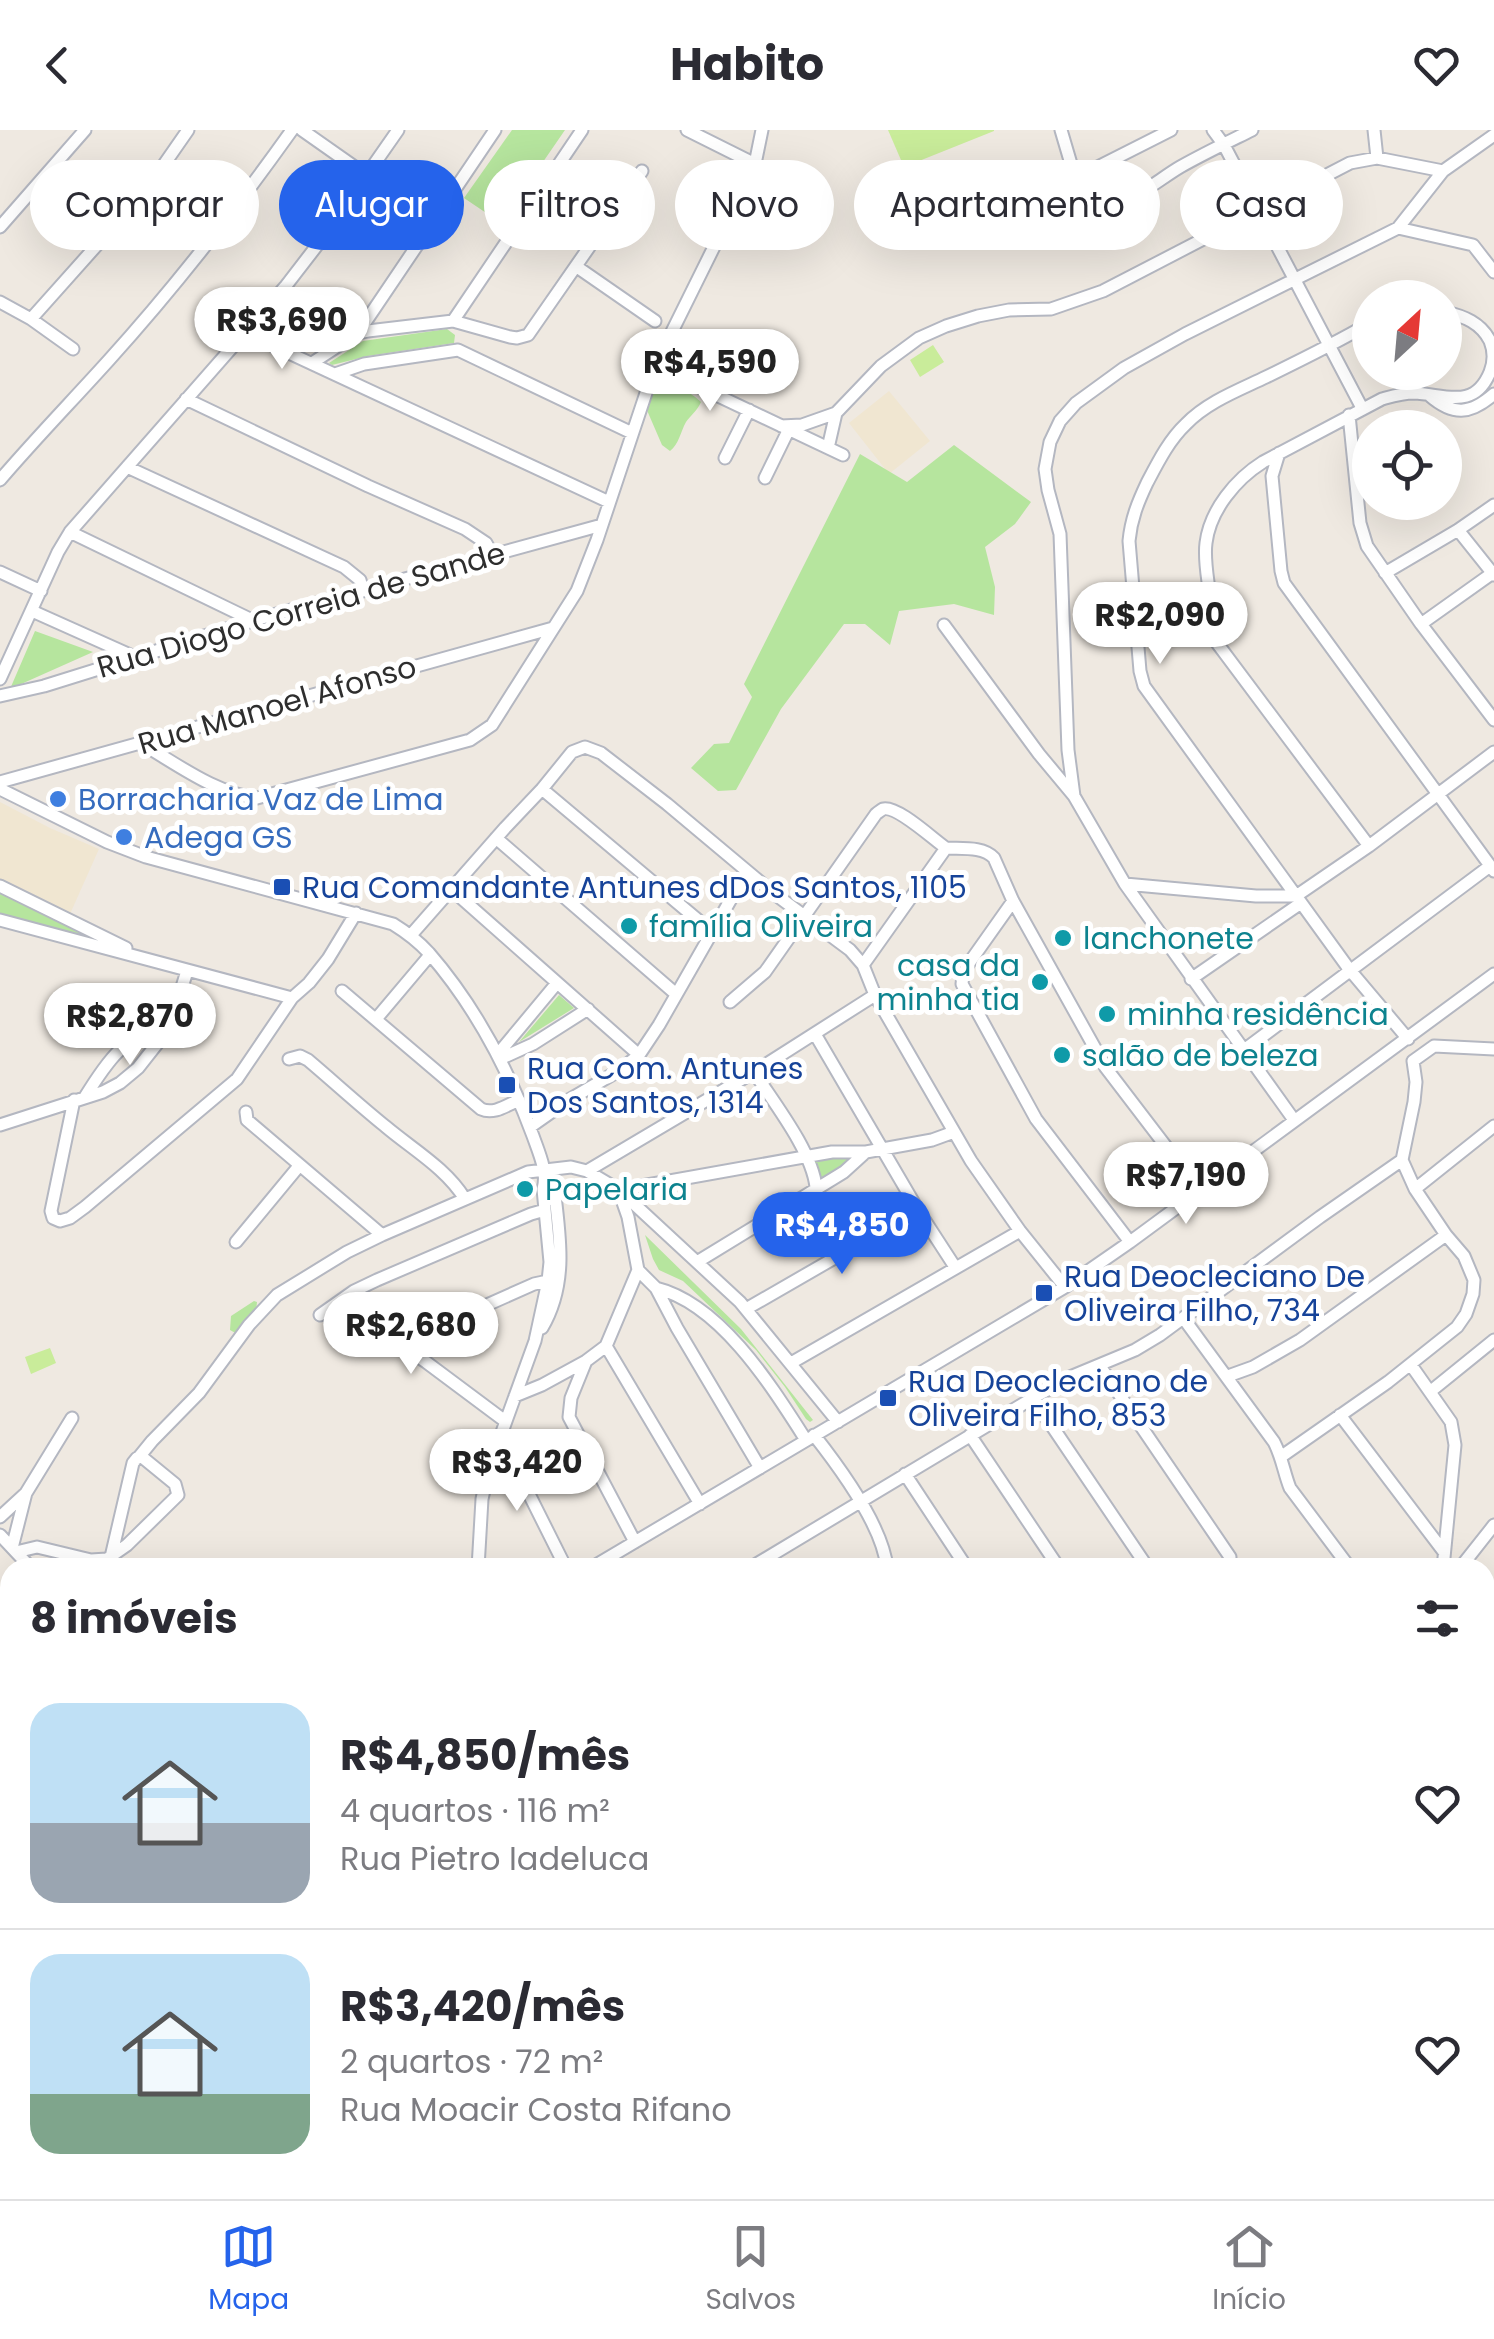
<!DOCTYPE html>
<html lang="pt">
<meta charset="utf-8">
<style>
:root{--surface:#fff;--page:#f7f7f7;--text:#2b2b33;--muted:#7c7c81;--line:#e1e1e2;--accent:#2563eb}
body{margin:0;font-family:Poppins,sans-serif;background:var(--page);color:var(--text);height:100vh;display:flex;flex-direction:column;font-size:38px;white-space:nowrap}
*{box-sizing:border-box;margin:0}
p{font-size:32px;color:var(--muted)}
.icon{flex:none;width:55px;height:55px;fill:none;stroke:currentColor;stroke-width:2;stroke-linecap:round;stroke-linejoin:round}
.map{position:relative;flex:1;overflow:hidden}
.panel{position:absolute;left:0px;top:1428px;width:1495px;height:642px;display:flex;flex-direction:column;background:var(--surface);border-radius:30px 30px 0 0;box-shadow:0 10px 40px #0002}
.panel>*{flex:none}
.hud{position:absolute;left:30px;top:30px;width:1435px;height:90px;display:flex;gap:20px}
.needle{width:65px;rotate:26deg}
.buttons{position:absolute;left:1352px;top:150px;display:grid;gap:20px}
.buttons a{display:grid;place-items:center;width:110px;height:110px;border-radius:50%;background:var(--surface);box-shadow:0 10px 40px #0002;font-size:50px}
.price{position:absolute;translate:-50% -85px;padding:0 22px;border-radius:35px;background:#fff;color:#222;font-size:32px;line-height:65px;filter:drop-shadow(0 2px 5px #0008)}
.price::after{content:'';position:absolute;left:50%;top:60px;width:30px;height:22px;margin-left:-15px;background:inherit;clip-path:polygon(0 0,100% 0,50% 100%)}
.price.on{background:var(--accent);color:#fff}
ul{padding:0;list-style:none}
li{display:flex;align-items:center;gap:30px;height:250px;padding:0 30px}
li+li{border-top:2px solid var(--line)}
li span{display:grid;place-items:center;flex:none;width:280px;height:200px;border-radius:30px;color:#555}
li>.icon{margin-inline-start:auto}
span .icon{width:120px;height:120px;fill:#fffc;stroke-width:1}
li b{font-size:42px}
h2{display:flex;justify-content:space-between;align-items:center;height:120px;padding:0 30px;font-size:42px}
.chip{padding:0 35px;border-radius:45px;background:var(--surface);box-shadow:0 10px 40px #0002;font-size:35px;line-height:90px}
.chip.on{background:var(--accent);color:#fff}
header{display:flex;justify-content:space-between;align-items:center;height:130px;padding:0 30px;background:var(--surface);font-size:45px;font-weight:700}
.dock{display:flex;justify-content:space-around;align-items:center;height:140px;border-top:2px solid var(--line);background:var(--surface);font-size:28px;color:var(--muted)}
.dock a{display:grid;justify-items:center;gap:5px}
.dock .on{color:var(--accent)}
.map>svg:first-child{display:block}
.education{fill:#f0e6d1}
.green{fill:#b6e59e}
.pitch{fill:#c9ec9a}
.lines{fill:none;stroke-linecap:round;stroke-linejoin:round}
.minor-casing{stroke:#b4b7c1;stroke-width:15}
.major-casing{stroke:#c9c9c9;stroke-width:18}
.minor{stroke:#fff;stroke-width:11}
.major{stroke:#f2d163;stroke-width:14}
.shop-dot{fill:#3f7fe0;stroke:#fff;stroke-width:4}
.transit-dot{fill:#1a4fb4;stroke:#fff;stroke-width:4}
.culture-dot{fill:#0f9aa8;stroke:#fff;stroke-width:4}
.labels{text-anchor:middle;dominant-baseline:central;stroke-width:10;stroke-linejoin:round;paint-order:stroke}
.street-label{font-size:30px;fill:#2e2e2e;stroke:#fff}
.shop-label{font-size:30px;fill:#366cbe;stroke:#fff;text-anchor:start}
.transit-label{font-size:30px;fill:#164399;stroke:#fff;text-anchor:start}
.culture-label{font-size:30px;fill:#0d838f;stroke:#fff;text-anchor:start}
</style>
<header><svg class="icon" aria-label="back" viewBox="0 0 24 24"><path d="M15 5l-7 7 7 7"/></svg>Habito<svg class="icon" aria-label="heart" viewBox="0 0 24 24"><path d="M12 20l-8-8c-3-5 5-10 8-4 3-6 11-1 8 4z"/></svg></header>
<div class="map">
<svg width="1494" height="2069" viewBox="0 0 1494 2069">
<rect width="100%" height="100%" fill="#efe9e1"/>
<!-- education -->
<path class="education" d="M889,261L930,311L889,344L849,293Z
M0,672L50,698L99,719L70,784L0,749Z
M734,2060H877L869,2069H740L732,2062Z
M1221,2060H1305L1302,2069H1232Z"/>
<!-- green -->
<path class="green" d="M512,0H565L501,93L464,68Z
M447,199L455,205L454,213L368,226L332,235L329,233L363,211Z
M658,251C672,252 692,263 701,272C697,281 691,285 686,292C680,303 679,314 670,321L662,315L646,278L648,261Z
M954,315L1031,372L1015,394L985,417L995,457L994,485L954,474L899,481L890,515L865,494H844L781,579L736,660L718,661L691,638L714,614L729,613L752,567L744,554L860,324L907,352Z
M35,501L93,522L10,559Z
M0,763L76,797L95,812L0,783Z
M559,865L574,878L519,912Z
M835,1026L854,1029L818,1053L810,1029Z
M645,1105L741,1199L813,1290L810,1292L806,1289L785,1257L756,1220L683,1151L659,1140L653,1129Z
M254,1171L257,1172L256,1182L239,1205L230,1200L231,1186Z"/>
<!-- pitch -->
<path class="pitch" d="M888,0H994V1L904,37Z
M933,215L944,232L920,247L910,230Z
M50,1218L56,1233L31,1244L25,1227Z"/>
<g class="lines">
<!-- minor casing -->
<g class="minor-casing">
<path id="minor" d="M302,0L366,45
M687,0L755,34
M1061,0L1074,44L1092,40L1171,0
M1213,0L1224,15L1362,278
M1374,0L1377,28
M1087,79C1120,84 1153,53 1180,37C1203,24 1228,12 1252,0
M0,97L85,0
M1398,98L1443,41
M577,137L655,191
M0,172L31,189L73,219
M31,189L147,59L188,0
M453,191L582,0
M1370,193C1336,213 1301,230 1266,247C1239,260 1207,272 1186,294C1169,310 1158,332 1147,353C1138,372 1131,389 1129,411L1140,541L1144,556L1349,839L1408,909
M246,203L609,372
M358,203L495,0
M312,233L358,203L368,201L453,191L510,207L517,208L528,205L642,41
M655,236L843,325
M335,244L364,234L458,220L632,303
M1429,265C1453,286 1470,285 1494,264
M186,269L368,356L465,399L486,413L492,424
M1349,285L1360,393L1367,416L1421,494L1494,590
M781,296L802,295L836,283L881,236L919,208L946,196L978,186L1009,180L1051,179L1103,161L1350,33L1377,28L1443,41L1494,5
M828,318L836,283
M1279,323L1272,346L1281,441L1284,453L1494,741
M725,328L749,280
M127,337L344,437L360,450L363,461
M765,348L789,299
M0,350C35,309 73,270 109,230C175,157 235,80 292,0
M1458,400L1494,445
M70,402L254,491
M0,442L41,461
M1385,443L1458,400L1494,375
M32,481L137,528
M1421,494L1494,442
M944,495L1039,624L1074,666L1125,754L1294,990
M0,549L58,422L70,402L285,157L322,109L398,0
M0,566L44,556L262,488L602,395
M142,614C177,634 216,664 257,668L470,610L492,595L577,461L597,410L655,236L755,34L762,0
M0,652L553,498
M0,659L107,712L146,727L393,794C406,802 418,811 429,823C475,876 509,941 533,1006C539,1023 548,1042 543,1059L550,1132L548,1151L535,1211L489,1338L482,1369L478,1438
M542,659L711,801
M1074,666L1068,620L1060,404L1048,360L1045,339L1050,312L1060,291L1076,273L1124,238L1185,204L1398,98L1473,115L1494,142
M496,708L676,864
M1369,716L1217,513C1212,495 1211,478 1209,459C1207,444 1204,428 1206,413C1210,380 1236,349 1263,332L1382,269C1393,266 1403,263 1414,263C1444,264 1474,281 1490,242C1494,232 1494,221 1490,211C1481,193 1464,186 1445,182
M946,718C961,719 983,716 994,728L1013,771L1106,938L1200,1061
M1125,754L1256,766H1296L1369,716L1494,622
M0,756L126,818
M451,759L639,925
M1013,771L967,836L963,845L962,854L1036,989L1130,1112
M0,790L292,868
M411,805L505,698L542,659L572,622L585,617L601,623L667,674L772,762L850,820L863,835L875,865L971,1031L1020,1101L1065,1157
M863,835L946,718
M1191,849L1301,773
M342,861L481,979C494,985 507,975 519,970
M730,872L765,842L876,684C879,682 881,680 883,679C897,675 934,710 946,718
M376,889L430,825
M815,904L918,1080L955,1137
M1244,920L1490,736
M498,924L557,853
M289,929L300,926L308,930C334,952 359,975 385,996C412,1019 446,1038 465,1069
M500,929L533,914L588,879
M1413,931L1434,916L1494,919
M754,942C774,973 812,1021 816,1057
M85,967C106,933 126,902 169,896
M74,970L51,1081L53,1088L60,1091L70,1088L85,1077L237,949L292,868L309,853L328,829L356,783
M246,982L247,990L382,1105
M0,995L103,962L120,953L138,938L164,905L172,889L187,841
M530,997L567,971L620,940L639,925L659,895L747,741
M587,1041L754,942L875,865
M1415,1059L1494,996
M619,1060L832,1022H866L932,1010L954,1002
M236,1112L299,1036
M697,1132L844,1042L866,1022
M638,1140L656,1158L677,1198L760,1338
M656,1158C721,1174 772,1257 806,1310
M339,1173L426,1232L505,1291
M746,1179L918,1080
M320,1185L354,1161L377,1150L531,1084L545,1080
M1184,1189L1274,1312C1282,1327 1284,1343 1290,1358L1350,1438
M542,1198C568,1154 560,1107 554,1058L546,1050
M399,1214L534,1154L548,1151
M606,1216L700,1374
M586,1231L571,1268L569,1287L635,1412
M791,1233L1020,1101
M1411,1235L1451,1292L1455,1315L1443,1438
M1100,1236L1230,1427
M1228,1246L1253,1237L1300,1210L1446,1105
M1431,1261L1494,1210
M515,1266L542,1255L586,1231L606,1216L638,1140L628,1087L620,1064
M1033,1268L1148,1438
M1340,1285L1444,1422
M814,1305C840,1338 883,1396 887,1438
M970,1305L1059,1438
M498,1311L516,1338L566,1438
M1282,1326L1388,1252L1457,1197L1466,1184L1473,1164L1474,1150L1464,1126L1446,1105L1415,1059L1402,1030L1414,972L1416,952L1413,931
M139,1327L152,1311L199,1263L249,1195L277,1165L347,1122L382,1105L528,1042L571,1037L587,1041L619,1060L740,1172L838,1292
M905,1344L967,1438
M0,1387L26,1363
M0,1405L31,1438
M12,1418L26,1363L72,1288
M16,1422L37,1417L91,1430L107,1429L127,1415L178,1365L175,1354L142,1327L137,1328L133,1333L111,1427
M591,1438L1065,1157L1130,1112L1494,844
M750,1438L1033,1268L1070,1247L1135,1220L1160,1205L1320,1087L1402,1030
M1460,1438L1494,1395
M0,1493L10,1503
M1485,1546L1494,1535
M0,1609L10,1619
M1485,1690L1494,1679
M1485,1712L1494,1717
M0,1729L10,1718
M1485,1756L1494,1750
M1485,1843L1494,1837
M0,1861L10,1862
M1485,1936L1494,1929
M1494,2020V2043
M0,2053L10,2025
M281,2060L286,2069
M386,2060L391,2069
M452,2060L460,2069
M561,2060L569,2069
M190,2063L193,2069
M120,2069L126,2060
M301,2069L302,2060
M576,2069L585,2060
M888,2069L896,2060
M1314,2069L1317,2060"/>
</g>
<!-- major casing -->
<g class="major-casing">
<path id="major" d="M0,1898L10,1900
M0,1921L10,1923
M919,2060L930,2069
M954,2060L965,2069"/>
</g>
<!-- minor -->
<use href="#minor" class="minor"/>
<!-- major -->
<use href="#major" class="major"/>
</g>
<!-- markers -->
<g class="shop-dot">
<circle cx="58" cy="669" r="10"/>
<circle cx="124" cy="707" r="10"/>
</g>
<g class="transit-dot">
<rect x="272" y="747" width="20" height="20" rx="5"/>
<rect x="497" y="945" width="20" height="20" rx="5"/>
<rect x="1034" y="1153" width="20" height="20" rx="5"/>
<rect x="878" y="1258" width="20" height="20" rx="5"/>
</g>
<g class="culture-dot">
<circle cx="629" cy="796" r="10"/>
<circle cx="1063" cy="808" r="10"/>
<circle cx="1040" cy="852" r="10"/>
<circle cx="1107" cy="884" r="10"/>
<circle cx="1062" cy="925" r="10"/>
<circle cx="525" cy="1059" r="10"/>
</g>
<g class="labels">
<!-- street labels -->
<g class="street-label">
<text transform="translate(301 480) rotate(-16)">Rua Diogo Correia de Sande</text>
<text transform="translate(277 575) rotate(-16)">Rua Manoel Afonso</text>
</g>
<!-- shop labels -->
<g class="shop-label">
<text x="78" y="669">Borracharia Vaz de Lima</text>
<text x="144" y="707">Adega GS</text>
</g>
<!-- transit labels -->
<g class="transit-label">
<text x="302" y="757">Rua Comandante Antunes dDos Santos, 1105</text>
<text x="527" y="938">Rua Com. Antunes<tspan x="527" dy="34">Dos Santos, 1314</tspan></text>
<text x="1064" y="1146">Rua Deocleciano De<tspan x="1064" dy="34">Oliveira Filho, 734</tspan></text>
<text x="908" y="1251">Rua Deocleciano de<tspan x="908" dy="34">Oliveira Filho, 853</tspan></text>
</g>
<!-- culture labels -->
<g class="culture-label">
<text x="649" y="796">família Oliveira</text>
<text x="1083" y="808">lanchonete</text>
<text x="1020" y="835" text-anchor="end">casa da<tspan x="1020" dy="34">minha tia</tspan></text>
<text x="1127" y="884">minha residência</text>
<text x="1082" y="925">salão de beleza</text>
<text x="545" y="1059">Papelaria</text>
</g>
</g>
</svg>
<div class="buttons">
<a><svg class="needle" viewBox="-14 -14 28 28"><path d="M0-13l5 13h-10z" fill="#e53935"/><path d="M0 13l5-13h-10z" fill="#7c7c81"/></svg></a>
<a><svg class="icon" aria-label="locate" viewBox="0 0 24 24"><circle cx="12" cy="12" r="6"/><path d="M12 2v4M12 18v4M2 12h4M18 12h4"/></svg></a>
</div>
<b class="price" style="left:282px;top:242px">R$3,690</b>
<b class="price" style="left:710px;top:284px">R$4,590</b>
<b class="price" style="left:1160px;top:537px">R$2,090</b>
<b class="price" style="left:130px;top:938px">R$2,870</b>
<b class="price" style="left:1186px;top:1097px">R$7,190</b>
<b class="price on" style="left:842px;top:1147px">R$4,850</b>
<b class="price" style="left:411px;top:1247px">R$2,680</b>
<b class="price" style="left:517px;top:1384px">R$3,420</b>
<div class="hud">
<a class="chip">Comprar</a>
<a class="chip on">Alugar</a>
<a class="chip">Filtros</a>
<a class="chip">Novo</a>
<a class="chip">Apartamento</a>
<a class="chip">Casa</a>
</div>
<section class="panel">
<h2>8 imóveis<svg class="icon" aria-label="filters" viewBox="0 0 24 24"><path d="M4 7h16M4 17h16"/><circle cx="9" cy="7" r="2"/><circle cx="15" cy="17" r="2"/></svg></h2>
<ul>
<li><span style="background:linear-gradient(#bfe0f5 60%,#9aa5b1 0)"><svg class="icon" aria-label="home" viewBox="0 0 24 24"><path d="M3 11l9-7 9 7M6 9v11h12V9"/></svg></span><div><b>R$4,850/mês</b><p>4 quartos · 116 m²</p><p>Rua Pietro Iadeluca</p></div><svg class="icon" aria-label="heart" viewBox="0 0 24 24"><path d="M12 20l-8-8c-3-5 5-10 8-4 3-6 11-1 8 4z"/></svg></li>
<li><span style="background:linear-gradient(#bfe0f5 70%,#7fa58c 0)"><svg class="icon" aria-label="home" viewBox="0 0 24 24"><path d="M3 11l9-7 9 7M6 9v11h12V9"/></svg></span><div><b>R$3,420/mês</b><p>2 quartos · 72 m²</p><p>Rua Moacir Costa Rifano</p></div><svg class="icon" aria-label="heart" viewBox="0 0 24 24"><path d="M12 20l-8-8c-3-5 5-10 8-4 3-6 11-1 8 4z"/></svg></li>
</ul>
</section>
</div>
<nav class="dock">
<a class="on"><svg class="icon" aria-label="map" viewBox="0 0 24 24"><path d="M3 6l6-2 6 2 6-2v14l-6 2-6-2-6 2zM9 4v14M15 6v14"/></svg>Mapa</a>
<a><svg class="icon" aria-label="saved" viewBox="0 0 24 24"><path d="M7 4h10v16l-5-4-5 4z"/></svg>Salvos</a>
<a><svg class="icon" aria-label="home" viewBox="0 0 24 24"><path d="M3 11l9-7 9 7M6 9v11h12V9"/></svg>Início</a>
</nav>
